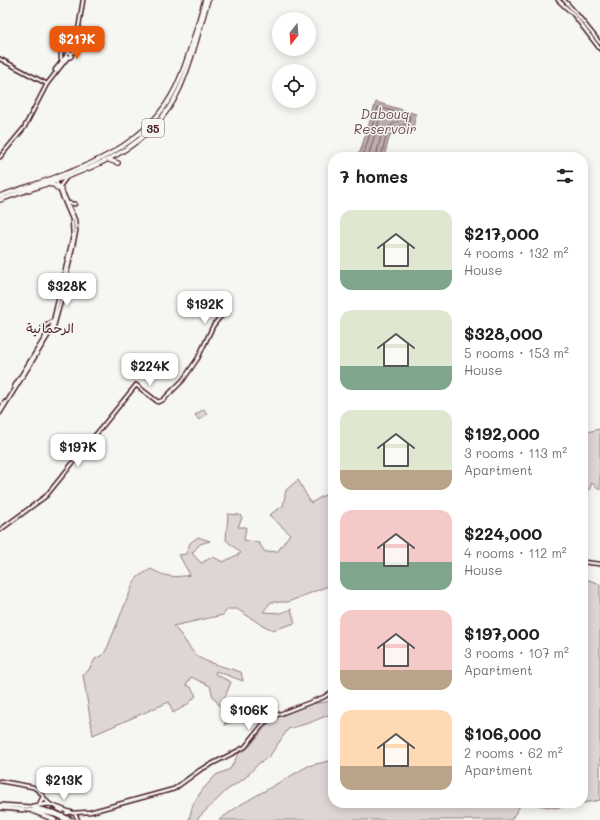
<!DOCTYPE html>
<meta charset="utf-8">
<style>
:root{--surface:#fff;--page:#f2f2f2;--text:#202124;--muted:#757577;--accent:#ea580c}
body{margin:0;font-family:Mali,"Playpen Sans Arabic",sans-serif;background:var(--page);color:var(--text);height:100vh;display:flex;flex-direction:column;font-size:15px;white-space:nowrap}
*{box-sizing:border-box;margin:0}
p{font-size:13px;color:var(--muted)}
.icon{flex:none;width:22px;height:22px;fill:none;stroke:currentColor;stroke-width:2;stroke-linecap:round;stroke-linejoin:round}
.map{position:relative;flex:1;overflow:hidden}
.side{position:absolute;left:328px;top:152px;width:260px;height:656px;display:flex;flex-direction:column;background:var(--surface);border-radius:16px;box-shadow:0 2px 10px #0003}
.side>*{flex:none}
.needle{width:26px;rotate:197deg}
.buttons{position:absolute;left:272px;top:12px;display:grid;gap:8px}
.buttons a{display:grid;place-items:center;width:44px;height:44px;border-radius:50%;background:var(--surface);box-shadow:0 2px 10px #0003;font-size:20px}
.price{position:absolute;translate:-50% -34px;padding:0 9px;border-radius:8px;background:#fff;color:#222;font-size:13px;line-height:26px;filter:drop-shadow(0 1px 2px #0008)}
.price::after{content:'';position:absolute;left:50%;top:24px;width:12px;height:9px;margin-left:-6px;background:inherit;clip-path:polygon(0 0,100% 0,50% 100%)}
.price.current{background:var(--accent);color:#fff}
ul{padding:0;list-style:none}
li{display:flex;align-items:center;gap:12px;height:100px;padding:0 12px}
li span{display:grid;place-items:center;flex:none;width:112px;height:80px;border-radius:12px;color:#555}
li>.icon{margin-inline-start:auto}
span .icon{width:48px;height:48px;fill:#fffc;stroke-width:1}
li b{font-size:17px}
h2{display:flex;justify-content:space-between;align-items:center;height:48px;padding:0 12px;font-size:17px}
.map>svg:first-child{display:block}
.green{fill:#ddd6d5;stroke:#947a80}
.water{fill:#bbadae;stroke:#8e747a}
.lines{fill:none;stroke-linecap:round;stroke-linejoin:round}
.shore{stroke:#77585f;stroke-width:1}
.secondary-casing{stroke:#4a1f2b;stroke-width:5.5}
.primary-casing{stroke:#4a1f2b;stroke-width:6}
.highway-casing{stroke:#4a1f2b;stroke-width:6}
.secondary{stroke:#f6f6f2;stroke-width:2.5}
.primary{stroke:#f6f6f2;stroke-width:3}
.highway{stroke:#f6f6f2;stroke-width:3.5}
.primary-bridge-casing{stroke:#4a1f2b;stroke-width:6;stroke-linecap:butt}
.primary-bridge{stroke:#f6f6f2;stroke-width:3}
.labels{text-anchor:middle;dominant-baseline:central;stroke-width:3;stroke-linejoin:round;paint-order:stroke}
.shield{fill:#f6f6f2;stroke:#7e6067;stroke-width:1}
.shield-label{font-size:11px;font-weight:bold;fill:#4a1f2b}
.water-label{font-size:13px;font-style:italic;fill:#6c4a52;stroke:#f6f6f2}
.neighbourhood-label{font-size:13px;fill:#4a1f2b;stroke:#f6f6f2}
</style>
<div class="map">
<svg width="600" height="820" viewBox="0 0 600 820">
<rect width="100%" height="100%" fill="#f6f6f2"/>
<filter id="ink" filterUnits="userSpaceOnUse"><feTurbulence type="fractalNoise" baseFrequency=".025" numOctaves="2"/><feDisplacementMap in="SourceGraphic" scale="8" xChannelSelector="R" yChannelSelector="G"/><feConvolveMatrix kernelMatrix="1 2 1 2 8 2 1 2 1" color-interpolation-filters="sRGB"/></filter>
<g filter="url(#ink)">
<!-- green -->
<path class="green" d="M204,409L207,414L199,420L195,415Z
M600,429V490L592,483L589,490L583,487V433Z
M298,480L311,503L333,490V584L288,602H271L263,612L281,613L291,609L295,623L273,630L260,624L237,609H228L223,615L173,626C183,635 187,646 196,655C204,663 230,668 241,672L243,681L216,671L215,674L231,682L224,700L235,702L241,718L224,725L228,717L213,697L210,686L191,677L186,685L191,687L196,696L187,705L173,713L169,702L93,735L83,675L88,671L95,659L104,654L108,646L134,582L139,576L151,569C165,577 174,578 190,575L179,555L186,554L190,543L198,537L210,541L200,544L192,553L201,563L213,557L223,562L241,553L226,540L228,514L240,515L242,518L238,527H246L244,540L259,543L265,552L278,551L290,534L269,515L283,506L286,490Z
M583,578L600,584V800L555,808L525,803H583Z
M333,701V713L309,723L288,729L269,757L259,763L245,778L227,790L196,820H189L193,804L203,789L216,775L230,769L239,753L250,746L271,720L310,704Z
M333,760V803H522L511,820H219L240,805L308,766Z"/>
<!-- water -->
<path class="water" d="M376,102L416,114L413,128L408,127L390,135L384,157H352L360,152Z"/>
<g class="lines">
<!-- shore -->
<path class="shore" d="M360,157L364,153L378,107L410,116L409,122L387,133L381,157
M368,157L381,114L398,118V121L382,131L376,157"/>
<!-- secondary casing -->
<g class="secondary-casing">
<path id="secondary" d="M558,0L573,14L600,49
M564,0L576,13L600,43
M61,52V59
M66.5 55a2.5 2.5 0 1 1 5 0a2.5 2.5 0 1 1-5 0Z
M71,55L75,50L83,0
M0,59L47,84
M55,70L67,55
M0,157L24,128L47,84L68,57
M67,203L75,204
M219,318L228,312
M45,326L53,321
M14,387L52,326L73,236L72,219L55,179
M0,409L5,402
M0,413L54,326L62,297L76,231L75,220L60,186L66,178
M0,530L46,496L136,385L158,402L163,400L183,380L198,358L213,326L227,308
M583,562L600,564
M0,781L33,787L39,791L49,804L75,814L78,820
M58,809L62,811L63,816
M72,813L90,812L174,789L200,770L245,747L264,723L272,717L324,697L333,691
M62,820L65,814L71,812"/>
</g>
<!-- primary casing -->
<g class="primary-casing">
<path id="primary" d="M0,805L32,807L56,813
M39,805L43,797
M33,806L49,804
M0,808L39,811L55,815
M32,811L55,820"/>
</g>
<!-- highway casing -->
<g class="highway-casing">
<path id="highway" d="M109,160L118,163
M46,184L54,185L58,189
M0,196C66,173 143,156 176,87C189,60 196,29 205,0
M0,200C66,175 146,161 179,90C192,62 199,30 208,0"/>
</g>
<!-- secondary -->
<use href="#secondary" class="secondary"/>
<!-- primary -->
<use href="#primary" class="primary"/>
<!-- highway -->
<use href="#highway" class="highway"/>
<!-- primary-bridge casing -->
<g class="primary-bridge-casing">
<path id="primary-bridge" d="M56,813L72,820
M55,815L66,820"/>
</g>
<!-- primary-bridge -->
<use href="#primary-bridge" class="primary-bridge"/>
</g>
</g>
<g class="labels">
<!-- shield labels -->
<rect class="shield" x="142" y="119" width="22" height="18" rx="3"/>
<g class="shield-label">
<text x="153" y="128">35</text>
</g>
<!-- water labels -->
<g class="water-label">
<text x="385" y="113">Dabouq<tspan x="385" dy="15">Reservoir</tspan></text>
</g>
<!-- neighbourhood labels -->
<g class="neighbourhood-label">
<text x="50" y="327">الرحمانية</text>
</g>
</g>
</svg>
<div class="buttons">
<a><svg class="needle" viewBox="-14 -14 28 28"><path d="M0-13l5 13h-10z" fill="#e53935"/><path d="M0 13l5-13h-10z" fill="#757577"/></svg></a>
<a><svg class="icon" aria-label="locate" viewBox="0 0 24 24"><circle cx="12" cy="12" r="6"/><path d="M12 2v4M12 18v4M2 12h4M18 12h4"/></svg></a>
</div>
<b class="price current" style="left:77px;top:60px">$217K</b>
<b class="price" style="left:67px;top:307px">$328K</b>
<b class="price" style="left:205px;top:325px">$192K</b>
<b class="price" style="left:150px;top:387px">$224K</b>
<b class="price" style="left:78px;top:468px">$197K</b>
<b class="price" style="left:249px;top:731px">$106K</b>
<b class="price" style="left:64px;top:801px">$213K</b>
<section class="side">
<h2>7 homes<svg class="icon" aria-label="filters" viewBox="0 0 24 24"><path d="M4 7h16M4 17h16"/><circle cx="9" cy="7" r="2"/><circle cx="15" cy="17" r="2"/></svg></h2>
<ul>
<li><span style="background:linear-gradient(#dfe7d0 75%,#7fa58c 0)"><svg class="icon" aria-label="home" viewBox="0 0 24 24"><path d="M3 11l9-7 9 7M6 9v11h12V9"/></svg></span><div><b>$217,000</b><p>4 rooms · 132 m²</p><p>House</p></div></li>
<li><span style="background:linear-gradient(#dfe7d0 70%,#7fa58c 0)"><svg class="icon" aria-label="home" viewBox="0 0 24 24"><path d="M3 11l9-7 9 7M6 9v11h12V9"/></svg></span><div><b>$328,000</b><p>5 rooms · 153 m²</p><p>House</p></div></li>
<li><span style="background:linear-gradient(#dfe7d0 75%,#b9a48a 0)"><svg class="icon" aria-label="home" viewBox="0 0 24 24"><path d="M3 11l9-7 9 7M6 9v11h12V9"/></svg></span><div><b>$192,000</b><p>3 rooms · 113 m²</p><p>Apartment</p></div></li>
<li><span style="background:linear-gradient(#f6c9c9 65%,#7fa58c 0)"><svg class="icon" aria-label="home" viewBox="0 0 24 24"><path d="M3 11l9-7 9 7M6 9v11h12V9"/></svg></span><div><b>$224,000</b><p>4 rooms · 112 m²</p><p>House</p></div></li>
<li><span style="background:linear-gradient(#f6c9c9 75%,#b9a48a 0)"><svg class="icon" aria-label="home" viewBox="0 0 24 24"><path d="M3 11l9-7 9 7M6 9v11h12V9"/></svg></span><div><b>$197,000</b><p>3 rooms · 107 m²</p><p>Apartment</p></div></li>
<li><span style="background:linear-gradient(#ffd9b3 70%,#b9a48a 0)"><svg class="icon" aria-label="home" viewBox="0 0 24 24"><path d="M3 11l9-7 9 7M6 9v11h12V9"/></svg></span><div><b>$106,000</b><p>2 rooms · 62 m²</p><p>Apartment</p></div></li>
</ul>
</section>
</div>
